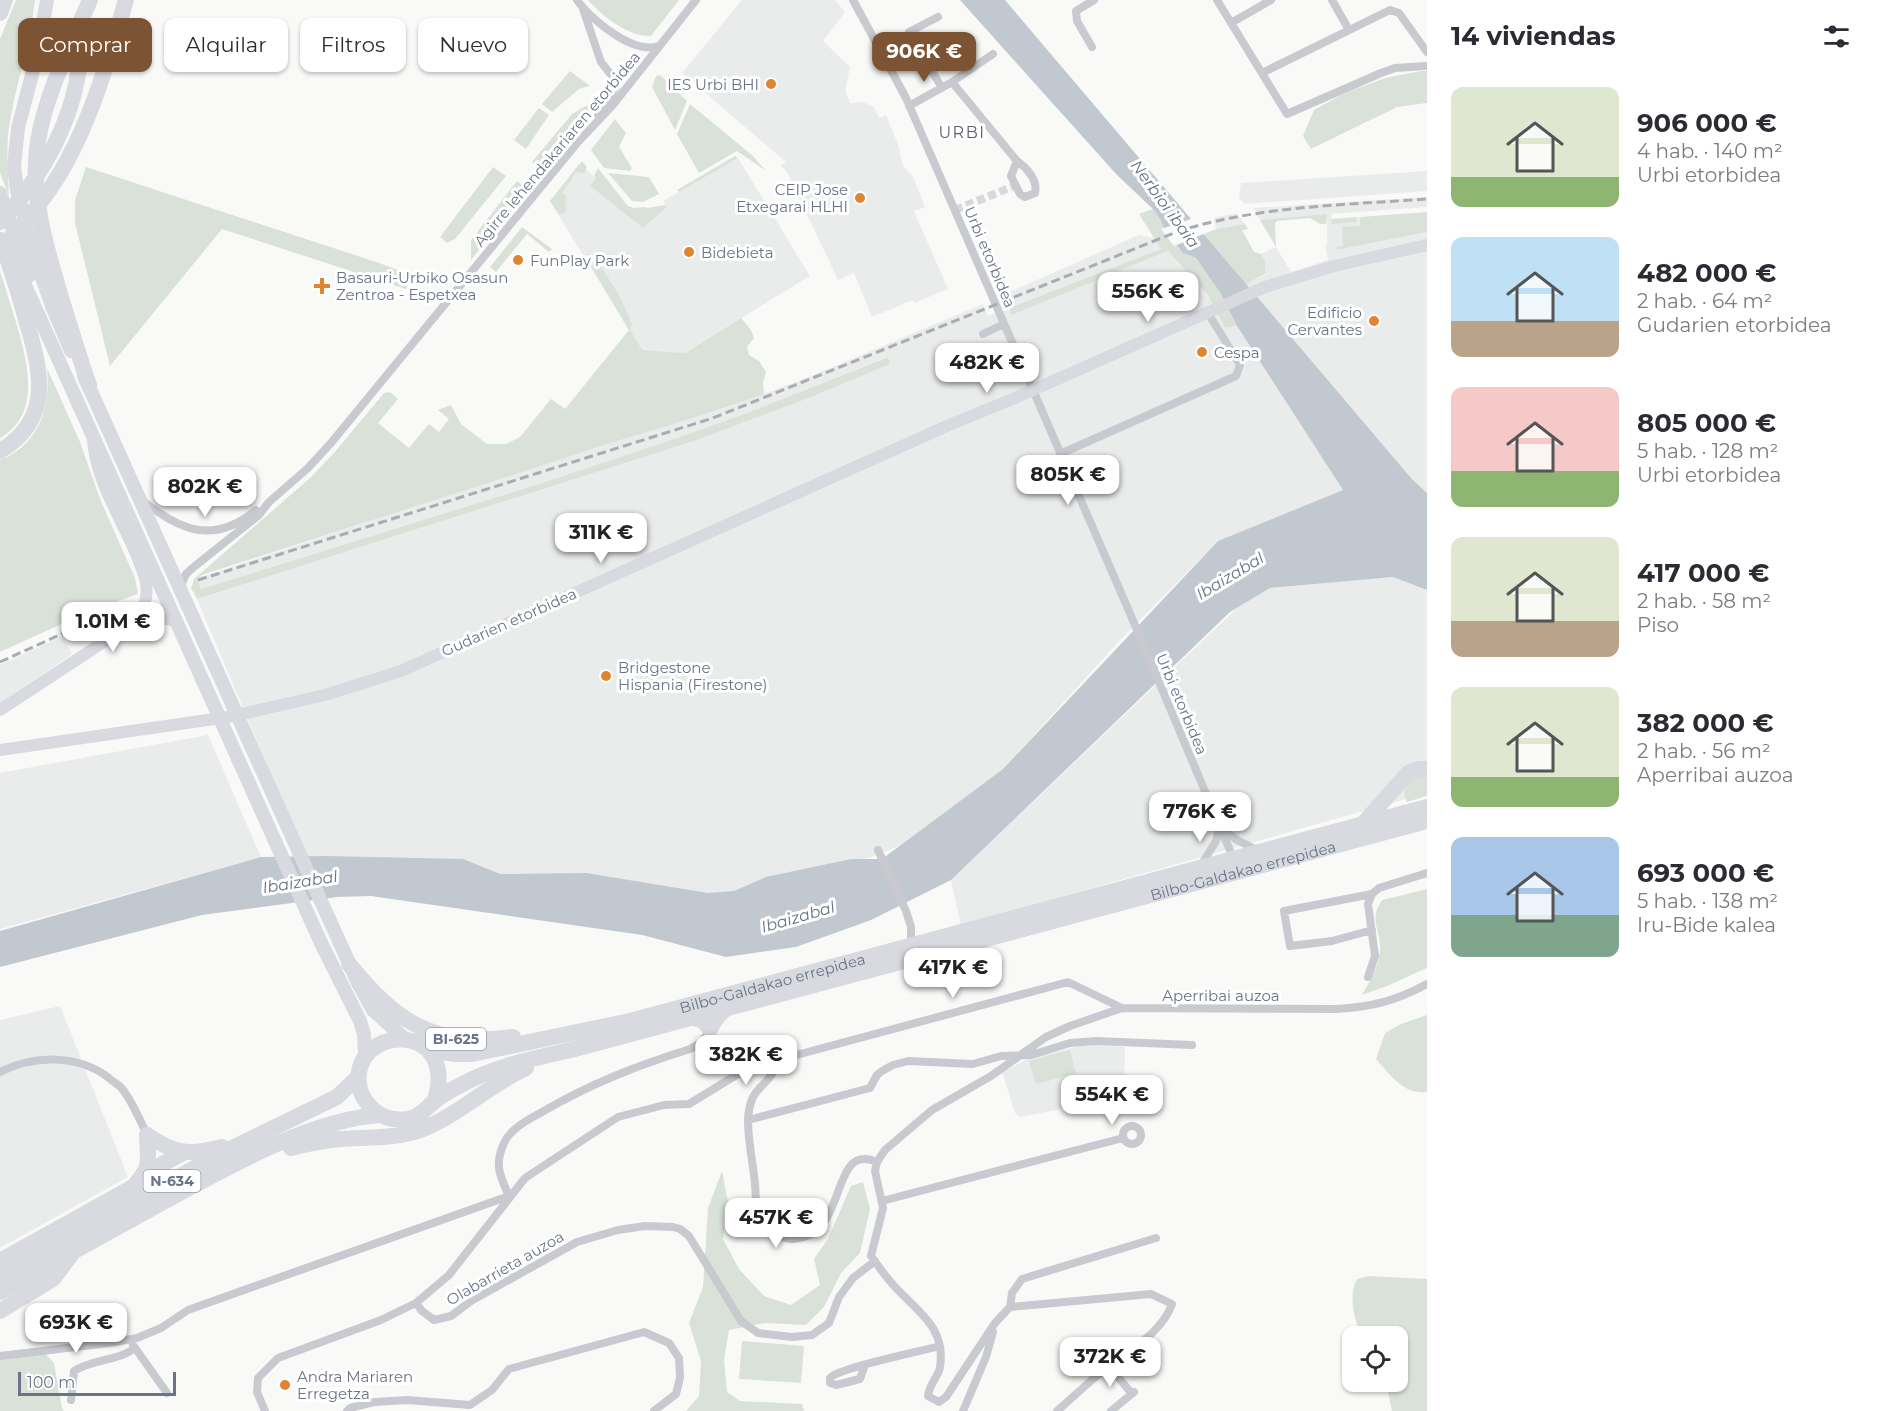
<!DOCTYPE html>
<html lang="es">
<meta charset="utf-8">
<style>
:root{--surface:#fff;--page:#f2f2f3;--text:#2b2b33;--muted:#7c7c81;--accent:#7c5333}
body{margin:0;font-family:Montserrat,sans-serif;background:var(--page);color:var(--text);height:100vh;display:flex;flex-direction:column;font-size:22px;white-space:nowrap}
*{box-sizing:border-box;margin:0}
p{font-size:20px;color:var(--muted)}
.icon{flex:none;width:33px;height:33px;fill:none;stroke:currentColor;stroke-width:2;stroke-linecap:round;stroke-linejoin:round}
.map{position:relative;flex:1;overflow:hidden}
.details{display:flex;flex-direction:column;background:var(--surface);width:450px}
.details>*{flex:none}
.guide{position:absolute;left:18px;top:18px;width:570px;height:54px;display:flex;gap:12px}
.fabs{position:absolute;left:1342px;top:1326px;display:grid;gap:12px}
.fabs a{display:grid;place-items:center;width:66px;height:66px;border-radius:12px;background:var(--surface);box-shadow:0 2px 4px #0004;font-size:30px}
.scale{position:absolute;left:18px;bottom:15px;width:158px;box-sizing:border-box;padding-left:6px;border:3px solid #6a7388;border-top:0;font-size:16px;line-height:21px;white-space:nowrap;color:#6a7388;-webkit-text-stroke:4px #fff;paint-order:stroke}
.price{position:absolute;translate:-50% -51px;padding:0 14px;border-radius:12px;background:#fff;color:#222;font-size:20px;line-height:39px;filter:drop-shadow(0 2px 3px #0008)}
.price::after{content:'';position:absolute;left:50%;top:36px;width:18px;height:14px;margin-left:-9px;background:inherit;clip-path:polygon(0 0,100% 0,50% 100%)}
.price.selected{background:var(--accent);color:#fff}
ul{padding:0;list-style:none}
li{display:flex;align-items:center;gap:18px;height:150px;padding:0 24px}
li span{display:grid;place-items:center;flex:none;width:168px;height:120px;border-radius:12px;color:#555}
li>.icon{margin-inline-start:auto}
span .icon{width:72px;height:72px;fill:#fffc;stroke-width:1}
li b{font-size:26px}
h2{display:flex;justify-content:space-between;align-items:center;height:72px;padding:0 24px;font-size:26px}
.tag{padding:0 21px;border-radius:12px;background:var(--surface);box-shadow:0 2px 4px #0004;font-size:21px;line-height:54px}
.tag.selected{background:var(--accent);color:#fff}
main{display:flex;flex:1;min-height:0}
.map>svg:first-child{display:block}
.built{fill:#eaebeb}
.green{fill:#dae1d9}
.water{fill:#c2c8cf}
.pier{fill:#f9faf8}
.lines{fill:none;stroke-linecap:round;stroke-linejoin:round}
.street-tunnel{stroke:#d5d8dc;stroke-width:8;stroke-dasharray:8 4;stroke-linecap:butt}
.street{stroke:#c8cacf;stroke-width:8}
.secondary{stroke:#d8dae0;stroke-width:12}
.primary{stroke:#d8dae0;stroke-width:14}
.highway{stroke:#d8dae0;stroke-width:16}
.rail{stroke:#a9acb4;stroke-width:3;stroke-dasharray:9 4.5;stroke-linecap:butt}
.poi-dot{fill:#e08432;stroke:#fff;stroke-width:2}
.labels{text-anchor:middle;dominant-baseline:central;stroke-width:6;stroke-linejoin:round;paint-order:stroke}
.shield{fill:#fff;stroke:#979dac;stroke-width:1.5}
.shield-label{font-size:14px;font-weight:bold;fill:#6a7388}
.poi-label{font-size:15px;fill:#6a7388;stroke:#fff;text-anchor:start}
.street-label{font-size:15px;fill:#6a7388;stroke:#fff}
.neighbourhood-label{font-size:16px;letter-spacing:1.5px;fill:#575e6d;stroke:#fff}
.water-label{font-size:16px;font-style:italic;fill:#667483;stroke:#fff}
</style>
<main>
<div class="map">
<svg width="1427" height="1411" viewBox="0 0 1427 1411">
<rect width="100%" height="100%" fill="#f9faf8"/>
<!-- built -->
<path class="built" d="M742,0H835L845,12L823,41L850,67L845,90L850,103L863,102L874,107L879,118L886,115L898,144L903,166L913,177L925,207L914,211L948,289L914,303L913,300L872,317L854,273L838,280L788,174L781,165L786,162L682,73Z
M738,158L810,276L684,353L641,350L550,201L579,164L596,178L590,186L643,228L667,207L663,201Z
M1427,171V191L1245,204L1239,198L1241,183Z
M1427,197V207L1331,214L1332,224L1357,222L1356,217H1360V226L1343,246L1337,250L1427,232V493L1411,478L1246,284L1265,275V261L1261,254L1276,247L1291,272L1328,260L1325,246L1327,245V214L1260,220L1253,208Z
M1236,213L1245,224L1216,229L1214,218Z
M1139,235L1151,238L1154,237L1161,249L1009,308L1011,314L1168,251L1208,295L1225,328L1237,326L1343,490L1218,541L1121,639L1003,769L899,846L765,897L638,898L306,857L197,599L694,441L814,396L890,364L887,357L747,413L671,440L539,484L201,589L198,578L608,442L723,409L804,379L983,304L988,316L1009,308L1003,295Z
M1393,577L1427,590V793L961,925L951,880L1237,608L1270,588Z
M62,636L72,654L0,703V665Z
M208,735L261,857L0,929V773Z
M60,1006L128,1177L0,1248V1020Z
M1099,1045L1125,1047L1124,1097L1020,1117L1015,1113L1002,1072L1030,1058L1080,1046Z"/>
<!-- green -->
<path class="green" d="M16,0H35C30,43 16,84 9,127C6,149 8,173 9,196L0,173V39Z
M588,0H679L651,36C629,37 603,17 588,0Z
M570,71L590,86L579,89L552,112L542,104Z
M1421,71H1427V103L1397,107L1311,149L1303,136L1314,110L1345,93L1385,78Z
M660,75L687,101L675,130L652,87L656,76Z
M591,103L594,106L592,111L537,177L533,174L538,167L532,162L572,114Z
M690,104L753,156L766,171L737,151L699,173L677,134Z
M539,108L549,115L526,149L514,140Z
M615,119L626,133L619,147L632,168L630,171L604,168L591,150Z
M735,156L738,158L679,192L677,190Z
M582,161L587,167L584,173L576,172L562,193L567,197L565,202L566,211L559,215L550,201Z
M86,167L376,262L412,275L406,289L222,229L110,366L75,223V200Z
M493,167L506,176L455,239L447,243L440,237Z
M598,168L628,206L634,208L645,207L647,208L665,205L667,207L643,228L590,186L596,178L594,176Z
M608,173L649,177L659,194L643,202L632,201Z
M529,179L533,182L471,260V240L517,181L524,186Z
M1153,209L1160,219L1163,227L1183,253L1196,258L1220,291L1237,326L1225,328L1208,295L1168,251L1011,315L1009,308L1161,249L1139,214Z
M1427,212V232L1337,250L1336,247L1343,246L1342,227L1360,226V217Z
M1327,214L1326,224H1320L1310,218L1277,221L1275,223L1276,247L1260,220Z
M1356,217L1357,222L1332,224L1331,219Z
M1245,224L1248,229L1242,230L1254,252L1261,254L1265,261V274L1246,284L1204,234L1216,229Z
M522,227L552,249L549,252L527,234L496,272L490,267Z
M598,262L618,293L632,324L630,330L642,350L685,353L741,318L751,330L754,338L747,347L749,355L759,361L766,372L763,382L764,394C697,419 627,436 559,460L202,575L198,578L201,589L539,484L671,440L747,413L888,357L890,364L814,396L694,441L197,599L191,588L194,579L310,478L334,453L384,393L390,392L398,399L378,423L409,448L429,424L439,432L449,419L438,410L451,405L461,424L487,444H506L520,437L551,399L565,409L629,330L591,266Z
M0,271C6,290 12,309 18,329C28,366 41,414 0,438Z
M47,368L80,442L100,499L135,578L138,594L90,611L0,652V460C39,445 51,406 47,368Z
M1427,776V796L1407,802C1401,791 1407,784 1415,777Z
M1427,889V968L1387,986L1362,995C1370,981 1379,966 1380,950C1381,929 1368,921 1382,900Z
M1427,1015V1092C1404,1095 1390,1075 1376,1059L1385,1033L1401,1024Z
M1070,1050L1076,1073L1036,1084L1029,1061Z
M722,1171L728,1203L723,1239L739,1269L764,1296L791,1305L820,1285L814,1259L828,1239L851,1186L863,1182L870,1209L860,1253L841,1273L824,1307L806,1325L765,1323L729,1330L724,1360L727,1392L740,1401L802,1404L804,1411H686L699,1396L701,1361L689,1323L703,1287L708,1208Z
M1369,1276L1427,1279V1411H1392L1388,1393L1383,1382H1398V1336H1362C1354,1320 1348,1296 1357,1279Z
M742,1341L804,1346L801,1383L739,1379Z
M20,1350L44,1352L54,1363L62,1408L64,1411H0V1352Z"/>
<!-- water -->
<path class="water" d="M960,0H1005L1411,478L1427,493V590L1393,577L1270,588L1230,612L951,880L871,920L796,947L726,957L642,935L371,896L337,897L202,915L0,967V931L261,857L326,856L463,859L500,874L586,873L708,893L734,891L766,877L851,859H882L1003,769L1218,541L1343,490L1237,326L1220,292L1196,258L1183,253L1163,227L1160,219L1153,209L1117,175Z"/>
<!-- pier -->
<path class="pier" d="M1194,218L1206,233L1174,246L1161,229Z"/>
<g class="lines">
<!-- street-tunnel -->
<path class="street-tunnel" d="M955,210L1014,186"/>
<!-- street -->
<path class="street" d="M577,0C591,20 634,55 659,46
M853,0L906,98L1129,611L1234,860
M1217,0L1287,114L1381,73L1395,68L1427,66
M1332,0L1349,30
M583,9L601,62L616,81V87L598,115
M938,17L909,32L942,88
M1231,23L1271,0
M1092,47L1077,21L1076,11L1094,0
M1262,73L1390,10L1399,13L1427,52
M952,82L1017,161
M909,106L952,82L993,54
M1017,161C1027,168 1038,180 1035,193L1025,197L1020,194L1011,176Z
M983,334L1004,324
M1060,454L1236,376L1240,365L1208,313
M142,500C180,531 214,545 256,510
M180,588L186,574L195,566L259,515L269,502L308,468L331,443L578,142L612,106L696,0
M1222,829L1237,840L1257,850
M878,850L906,911L911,927V945
M1200,867L1216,841L1219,828
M1372,894L1284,911L1290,946L1332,941L1372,930
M1368,977L1375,956L1368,904L1372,894L1379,888L1427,873
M778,1060C774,1079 761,1083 753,1097C750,1103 748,1114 748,1120C748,1141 753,1163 755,1184C756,1194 755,1207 758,1216C762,1229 779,1237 790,1239C795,1240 799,1238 804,1237C847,1224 832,1142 877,1162
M0,1072C34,1055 78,1054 109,1078C113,1082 120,1085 123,1090C133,1103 140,1120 147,1135
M748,1120L870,1088L877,1075L882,1071L893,1065L908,1061L973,1064L1001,1056L1031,1055L1070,1043L1096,1041L1192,1045
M1123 1135a9 9 0 1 1 18 0a9 9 0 1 1-18 0Z
M882,1201L1123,1138
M416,1303L422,1311L434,1320L451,1316L471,1301L577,1242L618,1230L645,1226L673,1227L680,1229L689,1236L741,1321L758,1333L792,1337L812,1335L829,1323L839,1297L853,1278L875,1261
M1010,1307L1012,1293L1022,1279L1156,1238
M133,1345L167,1393
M0,1356L109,1343L137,1338L161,1328L188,1310L509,1196C500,1176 494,1165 504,1143C511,1128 528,1120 542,1112C592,1083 636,1066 690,1049L702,1042L710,1029
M865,1365L860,1379L836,1385L830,1383V1378C838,1368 922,1351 940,1346
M1109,1366L1132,1394
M71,1400L74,1371C92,1359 122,1360 134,1348
M265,1411L257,1392L258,1378L278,1358L381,1320L416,1303L449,1275L525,1178L618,1117L664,1105L689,1104L738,1074L767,1061L778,1060L1068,982L1122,1008
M347,1411L350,1408L374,1402L407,1400L470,1405L492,1390L509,1369L644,1332L669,1343L679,1358L680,1378L676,1394L654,1411
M963,1411L986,1357L993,1332
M1057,1411C1073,1397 1089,1382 1106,1368C1130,1349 1162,1333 1172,1304L1151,1294L1010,1307L995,1323L946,1397L939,1402L928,1396C930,1382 939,1376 940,1367C946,1329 920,1313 897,1289C887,1279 879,1267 871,1256L883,1208L875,1171L877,1162L885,1150L932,1110L991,1076L1046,1037L1070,1026L1122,1008L1336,1009C1371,1007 1396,1001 1427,984
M1111,1411L1134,1392"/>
<!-- secondary -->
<path class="secondary" d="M93,440C97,492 134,534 146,583C149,603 141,612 128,626
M0,710L128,626C145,620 159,616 176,621
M0,750L228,717L325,695L401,671L949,425L1015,398L1265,287L1334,266L1427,245"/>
<!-- primary -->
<path class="primary" d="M47,0L39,48L18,128L14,166L17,190L33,252L52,306L71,351
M0,193L29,276
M16,265L279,850L322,945L360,1021L364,1034L365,1057
M84,376L358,983L373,1010L405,1039"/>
<!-- highway -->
<g class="highway">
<path d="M0,13L5,0"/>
<path d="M0,222C48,171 83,104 81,32"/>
<path d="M0,250C17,231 35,211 50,189C88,133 107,64 126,0"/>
<path d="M89,385C80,359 72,333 64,307C48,254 29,197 38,141C46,92 71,45 90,0"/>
<path d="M0,451C54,419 41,370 26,320C19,293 10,266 1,240"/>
<path d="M1363,824L1408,773L1418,769H1427"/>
<path d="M349,964C397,1023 435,1048 513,1037"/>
<path d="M693,1018L702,1020L710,1029L715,1020L725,1009"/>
<path id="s1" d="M429,1050L455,1054H472L630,1021L1427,807"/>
<path id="s2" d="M435,1100C459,1020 351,1024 359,1085C361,1098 371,1110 383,1116C392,1120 405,1121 414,1117C423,1114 428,1106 436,1100C442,1095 451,1090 459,1086C494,1066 532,1059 571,1050L1427,821"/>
<path d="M147,1135C175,1154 189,1156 222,1147"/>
<path d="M291,1148C308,1144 324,1140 341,1139C369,1137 397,1139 423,1129C460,1114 489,1085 526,1068"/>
<path d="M146,1173L183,1153"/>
<path d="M0,1261L133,1187C152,1166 148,1162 147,1135"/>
<path d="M0,1276L218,1155L337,1097L358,1077"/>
<path d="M0,1292C55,1262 110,1231 165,1201C226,1168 311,1119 381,1115"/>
<path d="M0,1311L53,1279L71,1255"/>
</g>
<!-- rail -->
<path class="rail" d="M198,580L713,418L1179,231C1259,206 1344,205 1427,199
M0,662L66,632L134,608"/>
</g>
<!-- markers -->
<g class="poi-dot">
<circle cx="771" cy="84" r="6"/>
<circle cx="860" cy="198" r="6"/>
<circle cx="689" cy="252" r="6"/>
<circle cx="518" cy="260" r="6"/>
<path d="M319 277h6v6h6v6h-6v6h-6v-6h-6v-6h6z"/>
<circle cx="1374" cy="321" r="6"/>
<circle cx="1202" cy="352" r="6"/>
<circle cx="606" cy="676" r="6"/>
<circle cx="285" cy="1385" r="6"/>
</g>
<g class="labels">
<!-- shield labels -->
<g class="shield">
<rect x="426" y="1028" width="60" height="22" rx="4.5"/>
<rect x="143.5" y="1170" width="57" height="22" rx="4.5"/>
</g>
<g class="shield-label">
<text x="456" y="1039">BI-625</text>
<text x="172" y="1181">N-634</text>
</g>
<!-- poi labels -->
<g class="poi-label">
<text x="759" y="84" text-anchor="end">IES Urbi BHI</text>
<text x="848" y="189" text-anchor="end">CEIP Jose<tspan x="848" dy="17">Etxegarai HLHI</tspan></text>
<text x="701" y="252">Bidebieta</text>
<text x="530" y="260">FunPlay Park</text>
<text x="336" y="277">Basauri-Urbiko Osasun<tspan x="336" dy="17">Zentroa - Espetxea</tspan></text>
<text x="1362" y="312" text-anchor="end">Edificio<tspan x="1362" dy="17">Cervantes</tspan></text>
<text x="1214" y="352">Cespa</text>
<text x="618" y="667">Bridgestone<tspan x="618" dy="17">Hispania (Firestone)</tspan></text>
<text x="297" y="1376">Andra Mariaren<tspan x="297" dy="17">Erregetza</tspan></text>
</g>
<!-- street labels -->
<g class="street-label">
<text transform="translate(557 149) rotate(-50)">Agirre lehendakariaren etorbidea</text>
<text transform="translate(990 257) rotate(67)">Urbi etorbidea</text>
<text transform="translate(509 622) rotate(-24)">Gudarien etorbidea</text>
<text transform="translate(1182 704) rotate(67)">Urbi etorbidea</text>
<text stroke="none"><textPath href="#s2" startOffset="1094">Bilbo-Galdakao errepidea</textPath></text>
<text stroke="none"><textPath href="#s1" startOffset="352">Bilbo-Galdakao errepidea</textPath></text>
<text x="1221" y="995">Aperribai auzoa</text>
<text transform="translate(505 1268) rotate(-30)">Olabarrieta auzoa</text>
</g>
<!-- neighbourhood labels -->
<g class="neighbourhood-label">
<text x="962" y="132">URBI</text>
</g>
<!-- water labels -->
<g class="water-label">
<text transform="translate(1165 204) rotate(54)">Nerbioi ibaia</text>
<text transform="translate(1230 576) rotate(-31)">Ibaizabal</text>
<text transform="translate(300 882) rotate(-9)">Ibaizabal</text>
<text transform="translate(798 917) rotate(-16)">Ibaizabal</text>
</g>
</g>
</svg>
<div class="fabs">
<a><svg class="icon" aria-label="locate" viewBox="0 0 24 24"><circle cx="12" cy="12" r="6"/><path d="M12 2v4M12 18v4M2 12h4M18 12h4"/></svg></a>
</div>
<div class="scale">100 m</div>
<b class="price selected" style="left:924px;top:83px">906K €</b>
<b class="price" style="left:1148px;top:323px">556K €</b>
<b class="price" style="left:987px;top:394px">482K €</b>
<b class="price" style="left:1068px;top:506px">805K €</b>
<b class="price" style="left:205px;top:518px">802K €</b>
<b class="price" style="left:601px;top:564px">311K €</b>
<b class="price" style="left:113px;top:653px">1.01M €</b>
<b class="price" style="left:1200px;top:843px">776K €</b>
<b class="price" style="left:953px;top:999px">417K €</b>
<b class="price" style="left:746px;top:1086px">382K €</b>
<b class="price" style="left:1112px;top:1126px">554K €</b>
<b class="price" style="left:776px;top:1249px">457K €</b>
<b class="price" style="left:76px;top:1354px">693K €</b>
<b class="price" style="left:1110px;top:1388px">372K €</b>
<div class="guide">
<a class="tag selected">Comprar</a>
<a class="tag">Alquilar</a>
<a class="tag">Filtros</a>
<a class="tag">Nuevo</a>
</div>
</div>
<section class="details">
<h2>14 viviendas<svg class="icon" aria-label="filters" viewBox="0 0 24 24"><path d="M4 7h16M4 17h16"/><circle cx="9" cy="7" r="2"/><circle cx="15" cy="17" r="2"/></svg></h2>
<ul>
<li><span style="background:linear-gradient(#dfe7d0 75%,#8fb573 0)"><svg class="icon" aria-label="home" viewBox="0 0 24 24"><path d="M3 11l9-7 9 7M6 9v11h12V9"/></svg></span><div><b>906 000 €</b><p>4 hab. · 140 m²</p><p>Urbi etorbidea</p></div></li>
<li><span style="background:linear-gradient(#bfe0f5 70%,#b9a48a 0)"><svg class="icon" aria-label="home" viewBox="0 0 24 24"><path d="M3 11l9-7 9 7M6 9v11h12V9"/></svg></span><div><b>482 000 €</b><p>2 hab. · 64 m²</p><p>Gudarien etorbidea</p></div></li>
<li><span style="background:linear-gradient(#f6c9c9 70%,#8fb573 0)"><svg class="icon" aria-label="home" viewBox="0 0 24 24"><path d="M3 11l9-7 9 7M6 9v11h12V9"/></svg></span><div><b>805 000 €</b><p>5 hab. · 128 m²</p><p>Urbi etorbidea</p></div></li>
<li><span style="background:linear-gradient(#dfe7d0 70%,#b9a48a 0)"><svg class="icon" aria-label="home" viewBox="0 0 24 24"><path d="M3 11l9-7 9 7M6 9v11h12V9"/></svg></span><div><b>417 000 €</b><p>2 hab. · 58 m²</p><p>Piso</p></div></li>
<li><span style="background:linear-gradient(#dfe7d0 75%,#8fb573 0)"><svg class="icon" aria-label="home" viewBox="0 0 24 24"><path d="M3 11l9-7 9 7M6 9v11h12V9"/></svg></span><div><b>382 000 €</b><p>2 hab. · 56 m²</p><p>Aperribai auzoa</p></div></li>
<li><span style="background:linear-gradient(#a9c7e8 65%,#7fa58c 0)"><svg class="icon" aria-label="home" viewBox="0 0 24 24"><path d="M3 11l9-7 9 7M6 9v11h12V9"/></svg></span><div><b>693 000 €</b><p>5 hab. · 138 m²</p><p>Iru-Bide kalea</p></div></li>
</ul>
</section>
</main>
